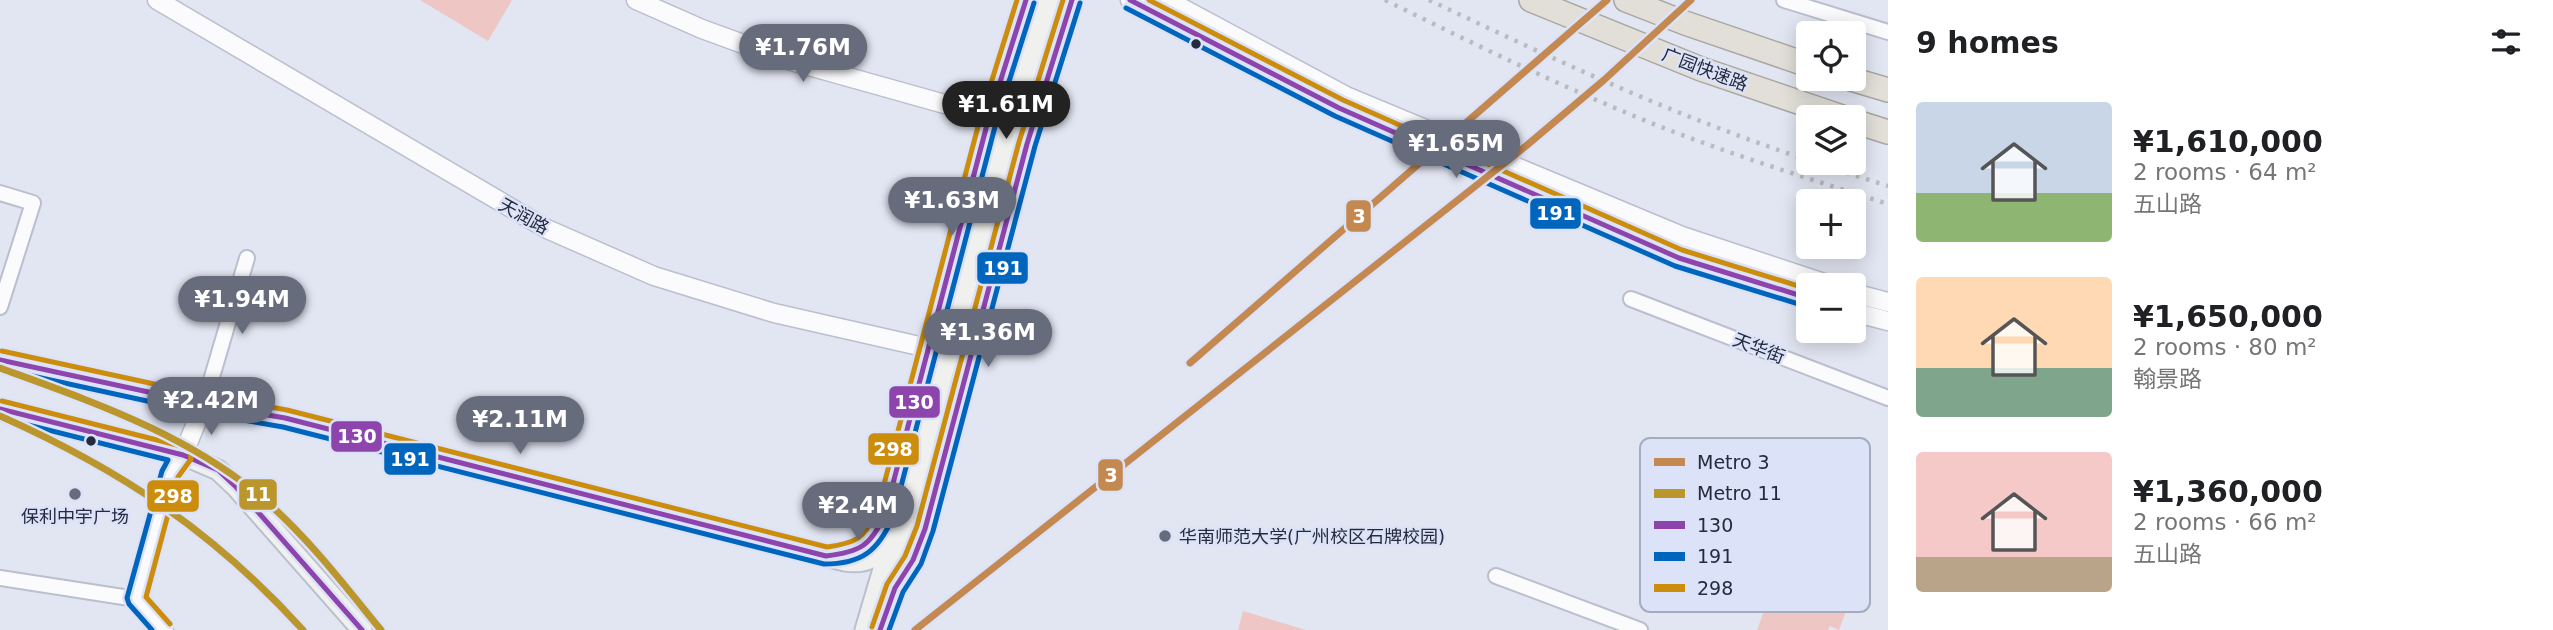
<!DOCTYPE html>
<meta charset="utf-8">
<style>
:root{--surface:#fff;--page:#f2f2f2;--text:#202124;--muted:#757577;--accent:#676c7d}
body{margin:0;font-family:"DejaVu Sans","Noto Sans SC",sans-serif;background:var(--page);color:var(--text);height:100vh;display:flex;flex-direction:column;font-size:26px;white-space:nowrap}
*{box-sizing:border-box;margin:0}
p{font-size:23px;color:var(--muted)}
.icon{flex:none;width:38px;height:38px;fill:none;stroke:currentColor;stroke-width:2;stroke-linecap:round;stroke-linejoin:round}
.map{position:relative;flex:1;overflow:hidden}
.side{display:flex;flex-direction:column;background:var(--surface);width:665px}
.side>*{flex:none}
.fabs{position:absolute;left:1796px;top:21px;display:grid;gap:14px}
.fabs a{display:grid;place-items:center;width:70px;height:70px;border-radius:7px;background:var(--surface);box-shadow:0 4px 18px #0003;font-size:35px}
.price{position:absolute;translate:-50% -60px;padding:0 16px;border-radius:24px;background:var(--accent);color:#fff;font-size:23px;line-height:46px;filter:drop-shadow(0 2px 4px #0008)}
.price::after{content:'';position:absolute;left:50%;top:42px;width:21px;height:16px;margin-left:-10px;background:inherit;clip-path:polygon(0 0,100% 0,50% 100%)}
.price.active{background:#222;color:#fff}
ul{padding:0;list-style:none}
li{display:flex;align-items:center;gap:21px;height:175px;padding:0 28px}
li span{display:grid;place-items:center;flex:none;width:196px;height:140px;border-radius:7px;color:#555}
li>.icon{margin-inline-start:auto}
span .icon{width:84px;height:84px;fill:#fffc;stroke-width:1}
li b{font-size:30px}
h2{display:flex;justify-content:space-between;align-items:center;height:84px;padding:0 28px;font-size:30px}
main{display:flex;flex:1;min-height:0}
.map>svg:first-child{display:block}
.green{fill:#eec6c4}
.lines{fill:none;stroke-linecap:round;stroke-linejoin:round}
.minor-casing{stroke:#babfce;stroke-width:18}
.tertiary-casing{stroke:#babfce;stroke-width:21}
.secondary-casing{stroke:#babfce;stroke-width:23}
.trunk-casing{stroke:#a8a7a2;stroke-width:26}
.minor{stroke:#fbfbfd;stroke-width:14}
.tertiary{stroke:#fbfbfd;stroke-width:18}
.secondary{stroke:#f0f0ef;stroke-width:19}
.trunk{stroke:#e1dfd8;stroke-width:23}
.rail{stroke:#b9bbbf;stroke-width:4.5;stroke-dasharray:3.5 7;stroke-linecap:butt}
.secondary-bridge-casing{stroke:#babfce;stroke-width:23;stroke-linecap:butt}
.secondary-bridge{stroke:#f0f0ef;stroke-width:19}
.bus-1-casing{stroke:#dce3f8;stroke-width:10}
.bus-2-casing{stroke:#dce3f8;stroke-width:10}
.bus-3-casing{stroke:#dce3f8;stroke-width:10}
.bus-1{stroke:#8e44ad;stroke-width:5}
.bus-2{stroke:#0065bd;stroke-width:5}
.bus-3{stroke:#cd8d0c;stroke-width:5}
.metro-1-casing{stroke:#dce3f8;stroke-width:12}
.metro-2-casing{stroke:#dce3f8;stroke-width:12}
.metro-1{stroke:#c48950;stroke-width:7}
.metro-2{stroke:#ba962c;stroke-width:7}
.bus-dot{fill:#252a3e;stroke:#dce3f8;stroke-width:2.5}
.poi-dot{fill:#676c7d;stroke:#dce3f8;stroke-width:2.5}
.labels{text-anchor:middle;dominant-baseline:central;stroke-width:5;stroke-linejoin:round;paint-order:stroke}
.street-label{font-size:18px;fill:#252a3e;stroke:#dce3f8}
.poi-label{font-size:18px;fill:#252a3e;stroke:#dce3f8}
.key{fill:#dce3f8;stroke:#a5acc0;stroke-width:2}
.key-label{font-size:19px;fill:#252a3e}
.line-badge{stroke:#dce3f8;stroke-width:2.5}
.badge-label{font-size:19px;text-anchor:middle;font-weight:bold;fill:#fff}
</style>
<main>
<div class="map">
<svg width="1888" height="630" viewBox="0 0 1888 630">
<rect width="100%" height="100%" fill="#e2e6f2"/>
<!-- green -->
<path class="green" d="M420,0H512L488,41Z
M1777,525L1866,558L1839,630L1830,626L1828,630H1757L1767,603L1750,597Z
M1243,611L1306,630H1238Z"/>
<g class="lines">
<!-- minor casing -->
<g class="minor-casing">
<path id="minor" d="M1784,0L1888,32
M0,193L33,203L0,307
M1631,299L1888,398
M204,404L247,258
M1496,576L1640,630
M0,578L136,599"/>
</g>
<!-- tertiary casing -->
<g class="tertiary-casing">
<path id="tertiary" d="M157,0L547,229L654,276L774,313L928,348
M636,0L702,29L784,59L998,119
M1130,0L1339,108L1679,258L1808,298
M1167,0L1346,96L1682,236L1830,285
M1853,293L1888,302
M1853,312L1888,321
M833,555C866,552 873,543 885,514L989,117L1026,0
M901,579L913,560L925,529L1027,144L1072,0
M164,630L136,599L170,473L183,455L204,404"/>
</g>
<!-- secondary casing -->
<g class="secondary-casing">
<path id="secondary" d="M0,360L204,404L242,409L285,418L845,561C870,565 876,555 893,538
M0,409L183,455L218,470L236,487L362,630
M865,630L907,488
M880,630L895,588L922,491"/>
</g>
<!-- trunk casing -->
<g class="trunk-casing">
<path id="trunk" d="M1531,0L1701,69L1842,117
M1626,0L1685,23L1808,65
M1851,79L1888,90
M1853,121L1888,132"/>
</g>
<!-- minor -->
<use href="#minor" class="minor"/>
<!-- tertiary -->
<use href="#tertiary" class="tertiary"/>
<!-- secondary -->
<use href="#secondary" class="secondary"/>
<!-- trunk -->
<use href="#trunk" class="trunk"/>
<!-- rail -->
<path class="rail" d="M1385,0C1474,44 1564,88 1656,125C1732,155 1810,179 1888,204
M1429,0C1553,59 1677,117 1808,160
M1816,163L1888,186"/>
<!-- secondary-bridge casing -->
<g class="secondary-bridge-casing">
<path id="secondary-bridge" d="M907,488L1012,90L1041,0
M922,491L1025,102L1056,0"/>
</g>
<!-- secondary-bridge -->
<use href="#secondary-bridge" class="secondary-bridge"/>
<!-- bus-1 casing -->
<g class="bus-1-casing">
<path id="bus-1" d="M1130,0L1339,108L1679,258L1808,298
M0,360L204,404L285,418L826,556C860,552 871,546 885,514L989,117L1026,0
M0,409L183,455L218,470L236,487L362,630
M880,630L895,588L913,560L925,529L1027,144L1072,0"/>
</g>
<!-- bus-2 casing -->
<g class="bus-2-casing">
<path id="bus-2" d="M1126,8L1335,116L1675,266L1805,306
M0,369L202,413L283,427L824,564C862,564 878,551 893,517L997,119L1034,3
M0,418L168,460L162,471L127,598L129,604L152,630
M889,630L903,592L921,564L933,531L1035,146L1080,3"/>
</g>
<!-- bus-3 casing -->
<g class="bus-3-casing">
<path id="bus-3" d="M1149,0L1343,100L1682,250L1808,289
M2,351L205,395L287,410L827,547C856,543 864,539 877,511L981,115L1017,0
M2,401L185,447L190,450L191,459L178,477L146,597L170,624
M872,627L887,584L905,556L917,526L1019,142L1063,0"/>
</g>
<!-- bus-1 -->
<use href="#bus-1" class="bus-1"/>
<!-- bus-2 -->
<use href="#bus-2" class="bus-2"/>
<!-- bus-3 -->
<use href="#bus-3" class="bus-3"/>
<!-- metro-1 casing -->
<g class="metro-1-casing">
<path id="metro-1" d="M1190,363L1607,0
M915,630L1526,146L1604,80L1691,0"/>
</g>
<!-- metro-2 casing -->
<g class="metro-2-casing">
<path id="metro-2" d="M0,368C93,402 191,435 267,502C310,540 345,586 381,630
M0,416C121,470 213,531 303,630"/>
</g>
<!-- metro-1 -->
<use href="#metro-1" class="metro-1"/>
<!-- metro-2 -->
<use href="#metro-2" class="metro-2"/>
</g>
<!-- markers -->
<g class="bus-dot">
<circle cx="1196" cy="44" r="6"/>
<circle cx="91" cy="441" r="6"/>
</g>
<g class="poi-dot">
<circle cx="75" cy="494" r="7"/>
<circle cx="1165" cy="536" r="7"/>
</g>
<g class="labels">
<!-- street labels -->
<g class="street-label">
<text transform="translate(1705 69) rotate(21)">广园快速路</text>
<text transform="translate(524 216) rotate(29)">天润路</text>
<text transform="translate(1759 348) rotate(21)">天华街</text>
</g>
<!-- poi labels -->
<g class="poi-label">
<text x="75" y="516">保利中宇广场</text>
<text x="1179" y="536" text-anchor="start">华南师范大学(广州校区石牌校园)</text>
</g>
</g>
<!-- legend -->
<rect x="1640" y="438" width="230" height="174" rx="10" class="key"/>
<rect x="1654" y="458" width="31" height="8" fill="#c48950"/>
<rect x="1654" y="489" width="31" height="9" fill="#ba962c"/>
<rect x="1654" y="521" width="31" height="8" fill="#8e44ad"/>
<rect x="1654" y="552" width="31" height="9" fill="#0065bd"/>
<rect x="1654" y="584" width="31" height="8" fill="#cd8d0c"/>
<g class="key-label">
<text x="1697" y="469">Metro 3</text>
<text x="1697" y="500">Metro 11</text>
<text x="1697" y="532">130</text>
<text x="1697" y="563">191</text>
<text x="1697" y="595">298</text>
</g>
<g class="line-badge">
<rect x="1529" y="197" width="53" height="33" rx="7" fill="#0065bd"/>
<rect x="1345" y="199" width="27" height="34" rx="7" fill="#c48950"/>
<rect x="976" y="251" width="53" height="34" rx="7" fill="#0065bd"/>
<rect x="888" y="385" width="53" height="34" rx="7" fill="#8e44ad"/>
<rect x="330" y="420" width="53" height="33" rx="7" fill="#8e44ad"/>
<rect x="867" y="432" width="53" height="34" rx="7" fill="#cd8d0c"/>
<rect x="383" y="442" width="54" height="34" rx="7" fill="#0065bd"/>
<rect x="1097" y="458" width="27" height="34" rx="7" fill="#c48950"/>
<rect x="238" y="478" width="40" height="33" rx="7" fill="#ba962c"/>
<rect x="146" y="479" width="54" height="34" rx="7" fill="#cd8d0c"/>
</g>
<g class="badge-label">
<text x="1556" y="220">191</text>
<text x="1359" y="223">3</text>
<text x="1003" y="275">191</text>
<text x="914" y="409">130</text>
<text x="357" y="443">130</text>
<text x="893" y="456">298</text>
<text x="410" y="466">191</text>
<text x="1111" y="482">3</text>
<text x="258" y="501">11</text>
<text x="173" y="503">298</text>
</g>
</svg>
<div class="fabs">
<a><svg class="icon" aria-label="locate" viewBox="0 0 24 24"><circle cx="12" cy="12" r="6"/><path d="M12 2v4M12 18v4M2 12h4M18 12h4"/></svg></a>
<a><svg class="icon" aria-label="layers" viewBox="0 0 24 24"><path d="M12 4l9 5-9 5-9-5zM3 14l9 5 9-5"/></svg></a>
<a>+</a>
<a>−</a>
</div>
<b class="price" style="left:803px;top:84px">¥1.76M</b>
<b class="price active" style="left:1006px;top:141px">¥1.61M</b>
<b class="price" style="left:1456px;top:180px">¥1.65M</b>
<b class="price" style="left:952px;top:237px">¥1.63M</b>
<b class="price" style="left:242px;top:336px">¥1.94M</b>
<b class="price" style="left:988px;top:369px">¥1.36M</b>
<b class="price" style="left:211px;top:437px">¥2.42M</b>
<b class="price" style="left:520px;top:456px">¥2.11M</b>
<b class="price" style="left:858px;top:542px">¥2.4M</b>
</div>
<section class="side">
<h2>9 homes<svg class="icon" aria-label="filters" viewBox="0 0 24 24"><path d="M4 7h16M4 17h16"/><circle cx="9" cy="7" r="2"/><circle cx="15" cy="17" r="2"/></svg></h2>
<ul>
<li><span style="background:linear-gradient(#c9d6e8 65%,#8fb573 0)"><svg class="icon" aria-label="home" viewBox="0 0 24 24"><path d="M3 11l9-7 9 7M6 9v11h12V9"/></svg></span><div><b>¥1,610,000</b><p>2 rooms · 64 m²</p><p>五山路</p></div></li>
<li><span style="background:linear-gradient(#ffd9b3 65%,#7fa58c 0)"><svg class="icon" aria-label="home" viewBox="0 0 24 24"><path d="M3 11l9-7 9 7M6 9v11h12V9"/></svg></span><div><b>¥1,650,000</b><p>2 rooms · 80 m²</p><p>翰景路</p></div></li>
<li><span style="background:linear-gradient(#f6c9c9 75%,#b9a48a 0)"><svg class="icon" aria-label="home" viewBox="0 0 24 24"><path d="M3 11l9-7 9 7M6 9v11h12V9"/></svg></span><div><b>¥1,360,000</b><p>2 rooms · 66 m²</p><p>五山路</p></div></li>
</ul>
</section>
</main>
